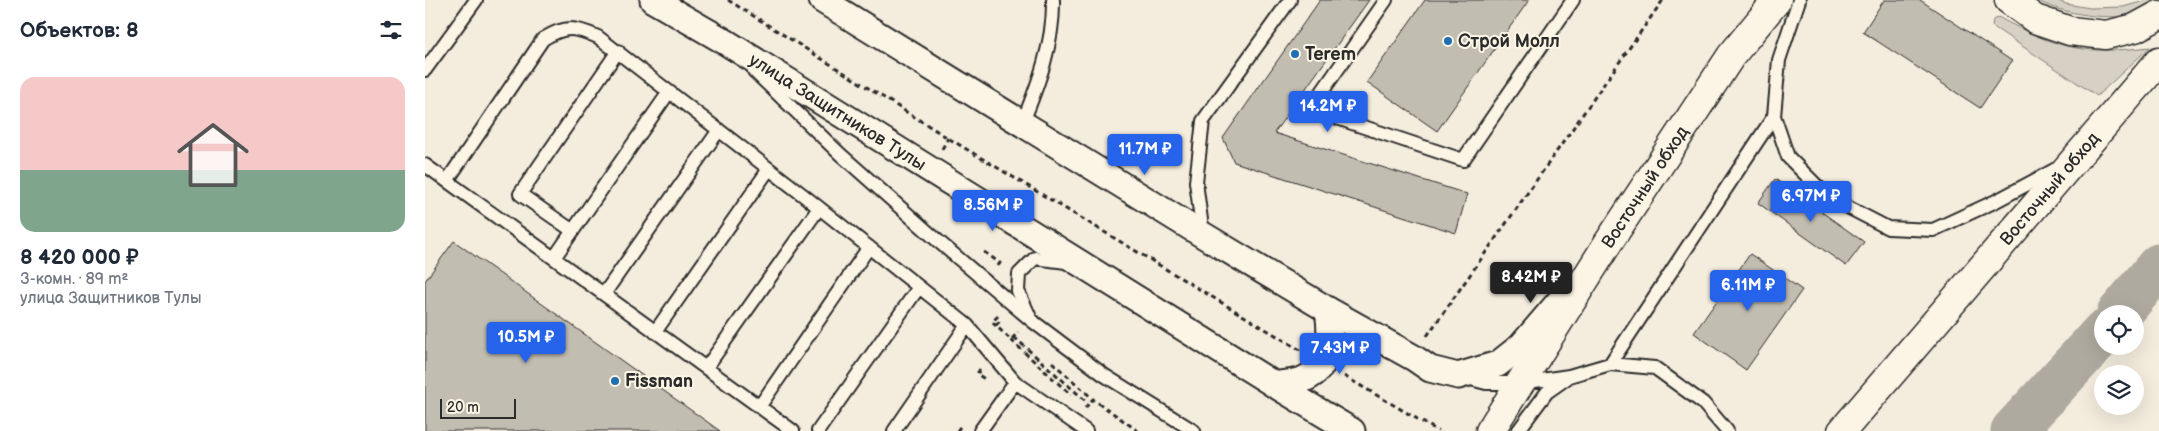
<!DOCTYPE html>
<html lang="ru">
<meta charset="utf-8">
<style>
:root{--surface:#fff;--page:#f2f2f3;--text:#1f2937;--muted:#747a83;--accent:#2563eb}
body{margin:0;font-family:"Balsamiq Sans",sans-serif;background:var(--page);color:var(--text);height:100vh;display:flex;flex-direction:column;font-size:19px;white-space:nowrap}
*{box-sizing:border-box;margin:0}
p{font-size:16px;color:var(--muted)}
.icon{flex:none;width:28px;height:28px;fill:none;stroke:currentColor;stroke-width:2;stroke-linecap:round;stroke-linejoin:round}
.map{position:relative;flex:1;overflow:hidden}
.details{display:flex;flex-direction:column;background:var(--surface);width:425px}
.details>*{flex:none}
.fabs{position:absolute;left:1669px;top:305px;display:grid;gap:10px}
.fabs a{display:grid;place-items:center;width:50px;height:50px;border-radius:50%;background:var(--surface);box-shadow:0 5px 20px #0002;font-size:25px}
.scale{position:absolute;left:15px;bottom:12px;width:76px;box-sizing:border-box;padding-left:5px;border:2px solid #2b2b2b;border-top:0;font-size:14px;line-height:18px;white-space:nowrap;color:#2b2b2b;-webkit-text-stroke:4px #fcf5e5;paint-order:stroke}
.price{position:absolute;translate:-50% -42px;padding:0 11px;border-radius:5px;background:var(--accent);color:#fff;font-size:16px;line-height:32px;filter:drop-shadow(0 1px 2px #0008)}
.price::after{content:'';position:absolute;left:50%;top:30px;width:15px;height:11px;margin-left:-8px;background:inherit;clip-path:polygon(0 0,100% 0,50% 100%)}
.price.on{background:#222;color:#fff}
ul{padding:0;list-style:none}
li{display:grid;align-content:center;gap:10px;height:265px;padding:0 20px}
li span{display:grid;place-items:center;height:155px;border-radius:15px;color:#555}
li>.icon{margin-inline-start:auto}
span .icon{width:90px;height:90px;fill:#fffc;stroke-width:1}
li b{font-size:21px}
h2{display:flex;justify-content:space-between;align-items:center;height:60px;padding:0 20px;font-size:21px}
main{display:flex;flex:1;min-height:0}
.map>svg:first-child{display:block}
.green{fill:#d6d1c4;stroke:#807e78}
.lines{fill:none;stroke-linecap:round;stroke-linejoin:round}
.river{stroke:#afaaa0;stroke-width:45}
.building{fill:#c2bdb1;stroke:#2b2b2b}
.service-casing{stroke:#2b2b2b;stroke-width:16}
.minor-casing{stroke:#2b2b2b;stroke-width:29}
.primary-casing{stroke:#2b2b2b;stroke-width:31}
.path{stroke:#2b2b2b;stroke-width:3;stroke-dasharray:5 4;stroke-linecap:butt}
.service{stroke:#fcf5e5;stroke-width:12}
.minor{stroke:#fcf5e5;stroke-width:25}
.primary{stroke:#fcf5e5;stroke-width:28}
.poi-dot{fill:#1f6fb2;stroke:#fcf5e5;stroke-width:2}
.labels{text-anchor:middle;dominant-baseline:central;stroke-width:4;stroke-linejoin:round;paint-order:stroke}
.poi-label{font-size:18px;font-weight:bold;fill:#2b2b2b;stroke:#fcf5e5;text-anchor:start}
.street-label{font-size:18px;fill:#2b2b2b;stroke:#fcf5e5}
</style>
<main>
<section class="details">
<h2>Объектов: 8<svg class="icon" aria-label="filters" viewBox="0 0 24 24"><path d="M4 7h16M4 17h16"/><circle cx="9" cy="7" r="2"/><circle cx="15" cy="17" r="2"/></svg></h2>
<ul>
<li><span style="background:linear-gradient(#f6c9c9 60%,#7fa58c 0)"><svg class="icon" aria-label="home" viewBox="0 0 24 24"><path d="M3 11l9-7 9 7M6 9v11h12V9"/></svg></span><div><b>8 420 000 ₽</b><p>3-комн. · 89 m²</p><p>улица Защитников Тулы</p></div></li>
</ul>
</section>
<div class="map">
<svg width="1734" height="431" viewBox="0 0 1734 431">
<rect width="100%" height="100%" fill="#f4edde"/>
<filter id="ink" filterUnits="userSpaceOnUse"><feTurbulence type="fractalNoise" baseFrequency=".02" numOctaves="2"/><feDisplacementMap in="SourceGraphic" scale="10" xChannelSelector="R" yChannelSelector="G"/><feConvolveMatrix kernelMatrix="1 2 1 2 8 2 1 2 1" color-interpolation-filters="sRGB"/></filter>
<g filter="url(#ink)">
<!-- green -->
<path class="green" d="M1611,0H1631L1641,4L1665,8L1698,7L1723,0H1734V5C1728,8 1722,11 1716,13C1688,22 1636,14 1611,0Z
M1573,17C1633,49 1657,55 1725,47L1672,96L1567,26L1568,20Z"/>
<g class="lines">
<!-- river -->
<path class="river" d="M1694,314L1734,266
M1588,431L1678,333"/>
</g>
<!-- building -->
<path class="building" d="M895,0H944L849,133L1042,194L1031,233L809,162L798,138Z
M1000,0H1104L1012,131L942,82Z
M1459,0H1495L1587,61L1555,108L1438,32Z
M1350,179L1439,242L1421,266L1333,203Z
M29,241L295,431H0V281Z
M1325,254L1377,290L1321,370L1269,333Z"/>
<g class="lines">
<!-- service casing -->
<g class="service-casing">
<path id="service" d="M961,0L885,109L1038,160L1148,0
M1374,0L1354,60L1349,116L1363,157L1403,197L1463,228L1508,230L1571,201L1631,169
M0,70L51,0
M329,71L415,154L513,241L606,320L679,375L769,431
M597,124C613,85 629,43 628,0
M0,165L368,431
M22,181L118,39C141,25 150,27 173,37L378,195L542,325L590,382L661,431
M148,231L95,194L193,51
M778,235L771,182L778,121L865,0
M129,258L244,92
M179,294L294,130
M604,315L593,291L594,274L610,258L641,262
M230,332L344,169
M1185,364L1349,116
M281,368L394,208
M1042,378L1061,383H1096L1144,376L1185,364L1230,368L1278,403L1302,431
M334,407L444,247
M393,431L494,287
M469,431L542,325
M555,431L590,382
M1093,431L1122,392L1142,378"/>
</g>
<!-- minor casing -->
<g class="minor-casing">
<g id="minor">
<path id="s1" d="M228,0L299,41L850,385L927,431"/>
<path d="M397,0L778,235L903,310L989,358L1005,369L1033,376L1073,364L1097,345L1140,295"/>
<path d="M850,385C858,383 868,383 877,380C907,369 907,336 903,310"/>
</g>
</g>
<!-- primary casing -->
<g class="primary-casing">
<g id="primary">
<path d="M1584,0L1610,19L1645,31L1681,35L1710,28L1734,15"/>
<path id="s2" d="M1065,431L1183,243L1306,56L1352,0"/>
<path id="s3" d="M1417,431L1734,61"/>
</g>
</g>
<!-- path -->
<path class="path" d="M303,0L523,138L877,351
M517,149L523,138
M559,252L575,263L572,267
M573,316L567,322L586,340L593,332
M571,325L577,319
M1002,336L1238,0
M589,337L663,403
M586,340L646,395
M627,362L668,399
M555,369L552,374L561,380
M919,376L1013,431
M660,408L668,399L713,431
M532,431L537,424"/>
<!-- service -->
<use href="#service" class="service"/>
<!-- minor -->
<use href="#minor" class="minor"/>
<!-- primary -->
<use href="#primary" class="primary"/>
</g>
</g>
<!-- markers -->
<g class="poi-dot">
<circle cx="1023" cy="41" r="5"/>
<circle cx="870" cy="54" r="5"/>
<circle cx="190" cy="381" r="5"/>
</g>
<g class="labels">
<!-- poi labels -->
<g class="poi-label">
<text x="1033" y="41">Строй Молл</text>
<text x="880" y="54">Terem</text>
<text x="200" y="381">Fissman</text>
</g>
<!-- street labels -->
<g class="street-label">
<text stroke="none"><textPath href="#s1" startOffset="216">улица Защитников Тулы</textPath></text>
<text stroke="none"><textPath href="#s2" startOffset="289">Восточный обход</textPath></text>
<text stroke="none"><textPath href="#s3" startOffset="319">Восточный обход</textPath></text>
</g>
</g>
</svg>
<div class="fabs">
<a><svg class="icon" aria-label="locate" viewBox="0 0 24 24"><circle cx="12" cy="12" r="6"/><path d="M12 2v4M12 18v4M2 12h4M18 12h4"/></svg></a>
<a><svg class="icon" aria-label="layers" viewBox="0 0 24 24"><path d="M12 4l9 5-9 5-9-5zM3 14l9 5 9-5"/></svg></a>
</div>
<div class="scale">20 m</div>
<b class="price" style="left:903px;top:133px">14.2M ₽</b>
<b class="price" style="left:720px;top:176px">11.7M ₽</b>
<b class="price" style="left:1386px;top:223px">6.97M ₽</b>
<b class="price" style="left:568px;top:232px">8.56M ₽</b>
<b class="price on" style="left:1106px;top:304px">8.42M ₽</b>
<b class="price" style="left:1323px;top:312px">6.11M ₽</b>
<b class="price" style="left:101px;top:364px">10.5M ₽</b>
<b class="price" style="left:915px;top:375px">7.43M ₽</b>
</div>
</main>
